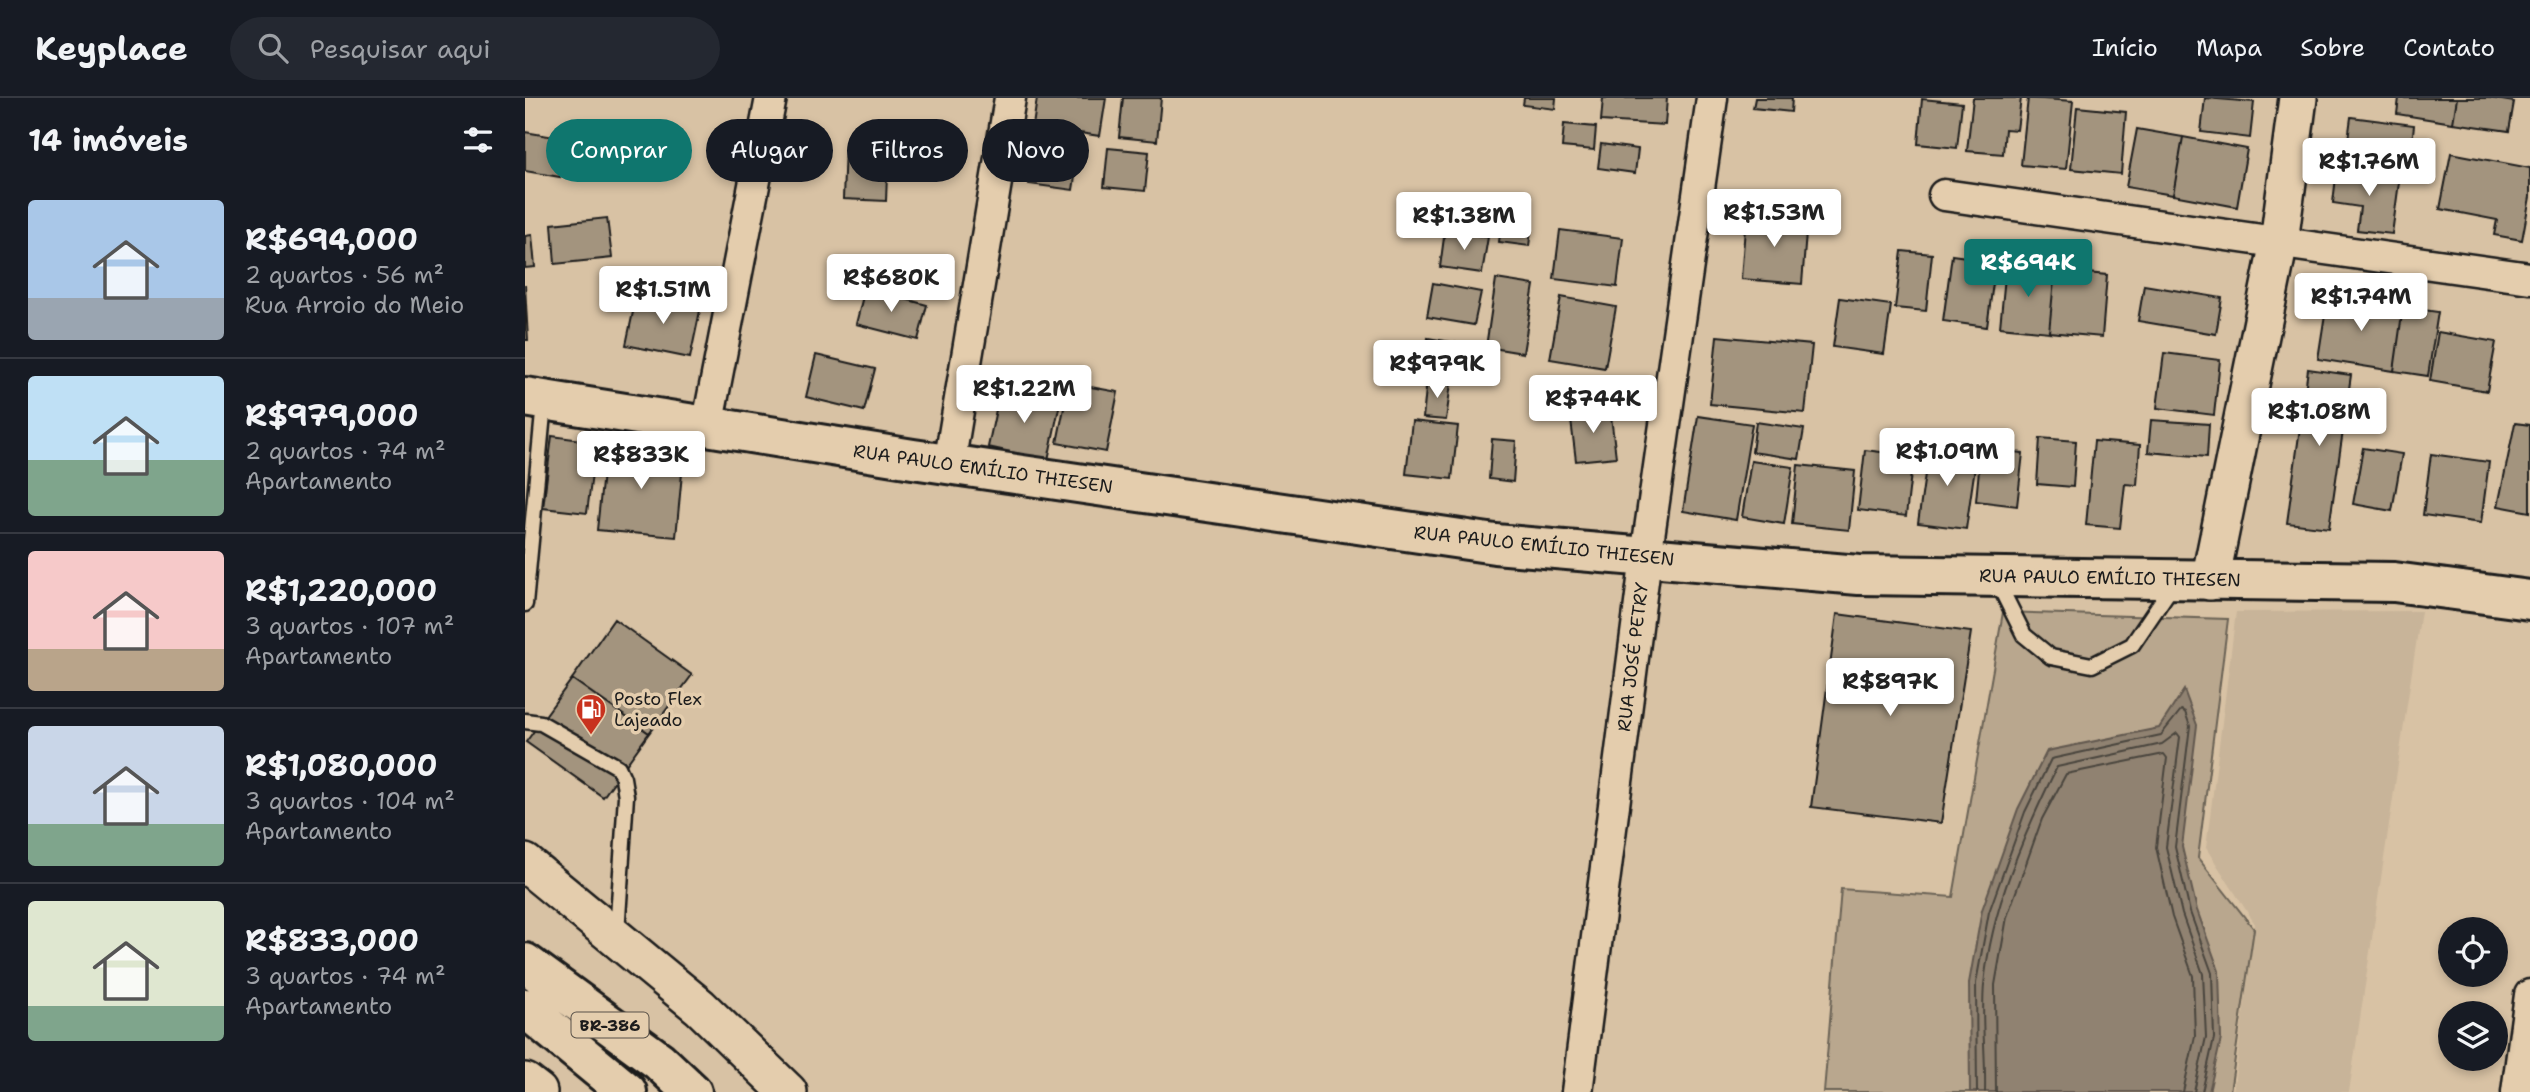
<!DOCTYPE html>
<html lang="pt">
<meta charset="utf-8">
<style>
:root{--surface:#171b24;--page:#242831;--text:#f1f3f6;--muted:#9ea1a6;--line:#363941;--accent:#0f766e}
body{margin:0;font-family:"Shantell Sans",sans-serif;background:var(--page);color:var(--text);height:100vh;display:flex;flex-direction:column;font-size:26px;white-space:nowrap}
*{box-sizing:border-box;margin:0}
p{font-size:23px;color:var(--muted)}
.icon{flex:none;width:38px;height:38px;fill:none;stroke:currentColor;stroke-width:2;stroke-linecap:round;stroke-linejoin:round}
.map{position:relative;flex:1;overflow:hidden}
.sheet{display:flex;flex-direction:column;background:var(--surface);width:525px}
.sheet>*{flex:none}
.top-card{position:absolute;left:21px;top:21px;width:665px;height:63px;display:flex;gap:14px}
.buttons{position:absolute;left:1913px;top:819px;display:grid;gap:14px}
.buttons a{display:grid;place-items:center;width:70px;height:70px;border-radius:50%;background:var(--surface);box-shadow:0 4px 10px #0003;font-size:35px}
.price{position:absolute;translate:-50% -60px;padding:0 16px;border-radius:7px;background:#fff;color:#222;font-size:23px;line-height:46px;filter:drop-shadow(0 2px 4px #0008)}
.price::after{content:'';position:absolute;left:50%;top:42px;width:21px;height:16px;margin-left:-10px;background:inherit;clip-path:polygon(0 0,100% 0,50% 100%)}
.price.selected{background:var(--accent);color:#fff}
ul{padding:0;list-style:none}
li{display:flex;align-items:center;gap:21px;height:175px;padding:0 28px}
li+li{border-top:2px solid var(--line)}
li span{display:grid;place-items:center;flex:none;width:196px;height:140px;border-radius:7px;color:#555}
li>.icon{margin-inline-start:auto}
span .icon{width:84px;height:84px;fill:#fffc;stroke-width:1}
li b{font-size:30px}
h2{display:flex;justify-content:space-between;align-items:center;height:84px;padding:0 28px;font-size:30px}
.chip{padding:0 24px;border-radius:32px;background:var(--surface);box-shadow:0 4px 10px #0003;font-size:24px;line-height:63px}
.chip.selected{background:var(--accent);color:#fff}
header{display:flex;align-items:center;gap:42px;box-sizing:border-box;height:98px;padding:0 35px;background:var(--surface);border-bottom:2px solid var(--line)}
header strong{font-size:33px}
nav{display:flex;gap:38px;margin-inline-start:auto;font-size:24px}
.search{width:490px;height:63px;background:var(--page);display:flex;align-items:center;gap:18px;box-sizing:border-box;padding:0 24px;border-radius:38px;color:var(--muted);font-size:26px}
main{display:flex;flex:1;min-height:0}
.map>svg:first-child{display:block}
.built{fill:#c8b499}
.green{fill:#b9a78e;stroke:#6a6255;stroke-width:2}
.water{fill:#908271;stroke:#62594f;stroke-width:2}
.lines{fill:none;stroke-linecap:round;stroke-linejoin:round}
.shore{stroke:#4a453e;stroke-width:2}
.building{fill:#a3947e;stroke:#1c1c1c;stroke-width:2}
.service-casing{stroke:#1c1c1c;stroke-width:19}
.minor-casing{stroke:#1c1c1c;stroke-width:35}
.tertiary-casing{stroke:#1c1c1c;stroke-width:42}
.secondary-casing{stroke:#1c1c1c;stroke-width:44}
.trunk-casing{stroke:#1c1c1c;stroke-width:44}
.service{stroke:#e4cdad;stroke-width:14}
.minor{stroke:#e4cdad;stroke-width:30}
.tertiary{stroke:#e4cdad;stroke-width:37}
.secondary{stroke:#e4cdad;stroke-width:38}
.trunk{stroke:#e4cdad;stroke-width:38}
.labels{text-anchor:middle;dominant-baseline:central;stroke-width:7;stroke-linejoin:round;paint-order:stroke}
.shield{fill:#e4cdad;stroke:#585148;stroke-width:2}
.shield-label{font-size:16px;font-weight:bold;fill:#1c1c1c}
.street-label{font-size:18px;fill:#1c1c1c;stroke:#e4cdad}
.poi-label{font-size:18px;fill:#1c1c1c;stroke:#e4cdad;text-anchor:start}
</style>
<header>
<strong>Keyplace</strong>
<div class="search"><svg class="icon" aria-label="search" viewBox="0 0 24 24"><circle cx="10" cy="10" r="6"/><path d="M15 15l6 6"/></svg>Pesquisar aqui</div>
<nav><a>Início</a><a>Mapa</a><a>Sobre</a><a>Contato</a></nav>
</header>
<main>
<section class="sheet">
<h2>14 imóveis<svg class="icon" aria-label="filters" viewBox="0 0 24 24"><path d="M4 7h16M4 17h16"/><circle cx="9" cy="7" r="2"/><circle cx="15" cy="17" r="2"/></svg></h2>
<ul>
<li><span style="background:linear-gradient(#a9c7e8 70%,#9aa5b1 0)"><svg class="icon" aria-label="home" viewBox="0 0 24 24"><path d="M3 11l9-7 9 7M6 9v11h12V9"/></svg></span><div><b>R$694,000</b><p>2 quartos · 56 m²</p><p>Rua Arroio do Meio</p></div></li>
<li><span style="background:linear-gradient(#bfe0f5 60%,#7fa58c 0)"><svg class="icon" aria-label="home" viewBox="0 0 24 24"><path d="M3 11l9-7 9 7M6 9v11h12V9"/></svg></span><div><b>R$979,000</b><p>2 quartos · 74 m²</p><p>Apartamento</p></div></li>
<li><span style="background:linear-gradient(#f6c9c9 70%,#b9a48a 0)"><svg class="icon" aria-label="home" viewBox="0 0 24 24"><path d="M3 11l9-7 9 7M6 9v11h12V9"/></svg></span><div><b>R$1,220,000</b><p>3 quartos · 107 m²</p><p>Apartamento</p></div></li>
<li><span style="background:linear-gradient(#c9d6e8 70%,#7fa58c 0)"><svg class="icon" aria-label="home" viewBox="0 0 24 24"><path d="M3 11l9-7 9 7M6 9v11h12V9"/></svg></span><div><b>R$1,080,000</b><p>3 quartos · 104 m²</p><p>Apartamento</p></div></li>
<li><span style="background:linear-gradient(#dfe7d0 75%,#7fa58c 0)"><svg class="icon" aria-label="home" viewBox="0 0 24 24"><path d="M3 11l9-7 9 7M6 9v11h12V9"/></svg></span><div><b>R$833,000</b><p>3 quartos · 74 m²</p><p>Apartamento</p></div></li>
</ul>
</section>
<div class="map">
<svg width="2005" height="994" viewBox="0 0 2005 994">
<rect width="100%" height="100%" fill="#d8c2a4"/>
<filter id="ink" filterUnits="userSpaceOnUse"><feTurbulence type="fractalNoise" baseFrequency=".0143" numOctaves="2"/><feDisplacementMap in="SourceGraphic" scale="14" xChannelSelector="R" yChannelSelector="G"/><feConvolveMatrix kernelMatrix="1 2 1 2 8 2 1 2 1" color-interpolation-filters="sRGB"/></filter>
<g filter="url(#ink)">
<!-- built -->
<path class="built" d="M1896,513L1824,994H1708L1730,826L1681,750L1711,514Z"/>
<!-- green -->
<path class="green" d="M1478,514L1703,521L1673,760L1729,831L1705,994H1299L1316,791L1428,799Z"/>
<!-- water -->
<path class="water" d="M1659,592L1672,627L1657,749L1672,812L1694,873L1696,941L1684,994H1445L1444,885L1457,812L1493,711L1522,653L1634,630Z"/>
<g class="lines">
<!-- shore -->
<path class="shore" d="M1452,994L1451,885L1464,814L1500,714L1526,661L1636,637L1656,612L1660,614L1665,628L1650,749L1665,814L1687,875L1689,940L1677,994
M1460,994C1461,958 1456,922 1459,887C1466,811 1499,736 1532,669L1637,646L1652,635L1655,639L1641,749L1657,816L1678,876L1681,939L1669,994
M1471,994L1470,887L1482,819L1517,721L1541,676L1639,656L1642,660L1631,749L1647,819L1668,878L1670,938L1658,994"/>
</g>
<!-- building -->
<path class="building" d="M512,0H581L575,38L508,28Z
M598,0H636L632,43L594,39Z
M999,0H1031L1030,11L998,7Z
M1078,0H1142L1140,27L1076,23Z
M1230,0H1267L1266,14L1228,10Z
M1448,0H1496L1492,32L1480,31L1478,56L1442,53Z
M1503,0L1548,3L1541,71L1496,67Z
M1680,0L1729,4L1725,40L1676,34Z
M1874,0H1932L1928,25L1872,16Z
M1932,0H1965L1989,4L1984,33L1928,25Z
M1397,1L1437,5L1432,50L1393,46Z
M1552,9L1601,14L1596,76L1546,71Z
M1826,19L1889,27L1884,71L1820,64Z
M1039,26L1071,29L1069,52L1037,49Z
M1612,31L1658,39L1648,97L1601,89Z
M0,34L41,41L35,79L0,73Z
M1658,39L1722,51L1712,109L1648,97Z
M1076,46L1113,51L1110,75L1073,70Z
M509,47L554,53L548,92L504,86Z
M320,48L363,50L361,103L318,101Z
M583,50L624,54L620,93L579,89Z
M1926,55L2005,70V99L1997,142L1969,137L1972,122L1915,111Z
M1812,70L1875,77L1867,136L1832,132L1835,109L1808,105Z
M1221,117L1282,122L1277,186L1216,181Z
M82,120L87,160L30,166L27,126Z
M977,121L1007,125L1004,148L974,144Z
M920,132L963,139L957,175L915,169Z
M1035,132L1098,140L1092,189L1029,181Z
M7,137L10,169L0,170V138Z
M1377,153L1407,156L1401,213L1370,210Z
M1427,157L1471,163L1462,229L1418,223Z
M1481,168L1530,172L1524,234L1475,229Z
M1530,172L1582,177L1577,239L1524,234Z
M971,181L1009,187L998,255L961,249Z
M908,185L956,194L949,227L902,219Z
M0,187L3,242H0Z
M1619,187L1697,200L1691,236L1613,223Z
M340,190L402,207L393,242L331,226Z
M112,195L176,208L165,260L101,247Z
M1803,197L1878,209L1869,273L1793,261Z
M1036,199L1091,209L1080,270L1025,261Z
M1315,200L1366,207L1359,256L1308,249Z
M1878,209L1913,214L1903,278L1869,273Z
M1913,234L1971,244L1962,293L1905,283Z
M1192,238L1287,247L1280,315L1185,306Z
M903,240L949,248L943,280L898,272Z
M1639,255L1695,262L1689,317L1632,310Z
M291,257L350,271L339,313L281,299Z
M1783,271L1826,277L1804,430L1762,425Z
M902,281L926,285L921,322L898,320Z
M544,285L593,294L581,354L532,345Z
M475,293L535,305L523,362L463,349Z
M1085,310L1091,359L1051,363L1045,314Z
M1173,318L1227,326L1211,422L1158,413Z
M1626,322L1684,326L1682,359L1623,354Z
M887,323L933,328L927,381L881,376Z
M1231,324L1279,331L1274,361L1227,354Z
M1990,325L2005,327V414L1973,408Z
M27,338L71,344L62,415L18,410Z
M1515,340L1551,343L1548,389L1512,386Z
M967,341L991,343L988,384L964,381Z
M1569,343L1615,347L1612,387L1600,386L1595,430L1561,427Z
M81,346L159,354L151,439L72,432Z
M1404,348L1452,355L1441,431L1393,425Z
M1838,350L1877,356L1867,413L1828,406Z
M1456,351L1498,355L1492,408L1451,403Z
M1340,352L1388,358L1381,418L1333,412Z
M1906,356L1964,364L1956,425L1898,417Z
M1226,363L1268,369L1259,426L1217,419Z
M1273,367L1330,373L1324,432L1267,426Z
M1312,516L1446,534L1416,725L1286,709Z
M89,521L167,577L124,635L47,581Z
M47,581L124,635L78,699L1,644Z"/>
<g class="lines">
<!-- service casing -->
<g class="service-casing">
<path id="service" d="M1472,483L1499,537L1526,559L1567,567L1607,547L1649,485
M0,506L19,305
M0,623L16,625L93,669L98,680L101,698L92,835"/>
</g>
<!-- minor casing -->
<g class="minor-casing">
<path id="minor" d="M1419,97L2005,180
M182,329L246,0
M424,367L485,0
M1052,994L1121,459L1187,0
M1992,994L2005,897"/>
</g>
<!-- tertiary casing -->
<g class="tertiary-casing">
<path id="tertiary" d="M1685,483L1754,144L1773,0
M0,765L175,909L263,994
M0,984L13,994"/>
</g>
<!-- secondary casing -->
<g class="secondary-casing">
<path id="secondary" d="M0,299L388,361L970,446L1334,477L1869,484L2005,502"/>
</g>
<!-- trunk casing -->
<g class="trunk-casing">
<path id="trunk" d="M0,865L134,963L167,994
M0,910L102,994"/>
</g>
<!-- service -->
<use href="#service" class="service"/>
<!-- minor -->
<use href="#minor" class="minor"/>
<!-- tertiary -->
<use href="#tertiary" class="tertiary"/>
<!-- secondary -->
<use href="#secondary" class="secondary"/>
<!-- trunk -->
<use href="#trunk" class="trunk"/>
</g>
</g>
<!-- icons -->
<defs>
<g id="fuel-pin" transform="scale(1.575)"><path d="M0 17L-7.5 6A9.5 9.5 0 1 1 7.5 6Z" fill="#c8321e" stroke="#e4cdad"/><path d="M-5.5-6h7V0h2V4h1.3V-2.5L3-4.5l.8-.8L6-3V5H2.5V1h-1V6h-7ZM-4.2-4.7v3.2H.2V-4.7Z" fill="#fff"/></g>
</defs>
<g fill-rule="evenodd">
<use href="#fuel-pin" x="66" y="611"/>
</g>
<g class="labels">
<!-- shield labels -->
<rect class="shield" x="46.5" y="914.5" width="77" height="25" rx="5"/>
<g class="shield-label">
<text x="85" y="927">BR-386</text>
</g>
<!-- street labels -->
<g class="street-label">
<text transform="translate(458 371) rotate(8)">RUA PAULO EMÍLIO THIESEN</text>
<text transform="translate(1019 448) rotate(6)">RUA PAULO EMÍLIO THIESEN</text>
<text transform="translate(1585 480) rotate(1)">RUA PAULO EMÍLIO THIESEN</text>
<text transform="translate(1108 559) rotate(-83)">RUA JOSÉ PETRY</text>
</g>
<!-- poi labels -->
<g class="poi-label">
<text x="89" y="601">Posto Flex<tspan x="89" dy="21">Lajeado</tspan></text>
</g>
</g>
</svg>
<div class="buttons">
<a><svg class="icon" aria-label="locate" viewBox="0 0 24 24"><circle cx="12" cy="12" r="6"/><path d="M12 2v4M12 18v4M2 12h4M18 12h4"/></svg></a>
<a><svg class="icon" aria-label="layers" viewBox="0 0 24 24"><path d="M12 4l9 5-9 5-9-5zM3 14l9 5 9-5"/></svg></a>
</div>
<b class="price" style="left:1844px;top:100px">R$1.76M</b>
<b class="price" style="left:1249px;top:151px">R$1.53M</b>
<b class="price" style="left:939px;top:154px">R$1.38M</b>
<b class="price selected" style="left:1503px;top:201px">R$694K</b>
<b class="price" style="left:366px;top:216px">R$680K</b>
<b class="price" style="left:138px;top:228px">R$1.51M</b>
<b class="price" style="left:1836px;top:235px">R$1.74M</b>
<b class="price" style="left:912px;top:302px">R$979K</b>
<b class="price" style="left:499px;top:327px">R$1.22M</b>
<b class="price" style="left:1068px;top:337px">R$744K</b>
<b class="price" style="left:1794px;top:350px">R$1.08M</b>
<b class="price" style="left:1422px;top:390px">R$1.09M</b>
<b class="price" style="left:116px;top:393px">R$833K</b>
<b class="price" style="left:1365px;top:620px">R$897K</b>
<div class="top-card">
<a class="chip selected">Comprar</a>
<a class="chip">Alugar</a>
<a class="chip">Filtros</a>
<a class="chip">Novo</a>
</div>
</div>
</main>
